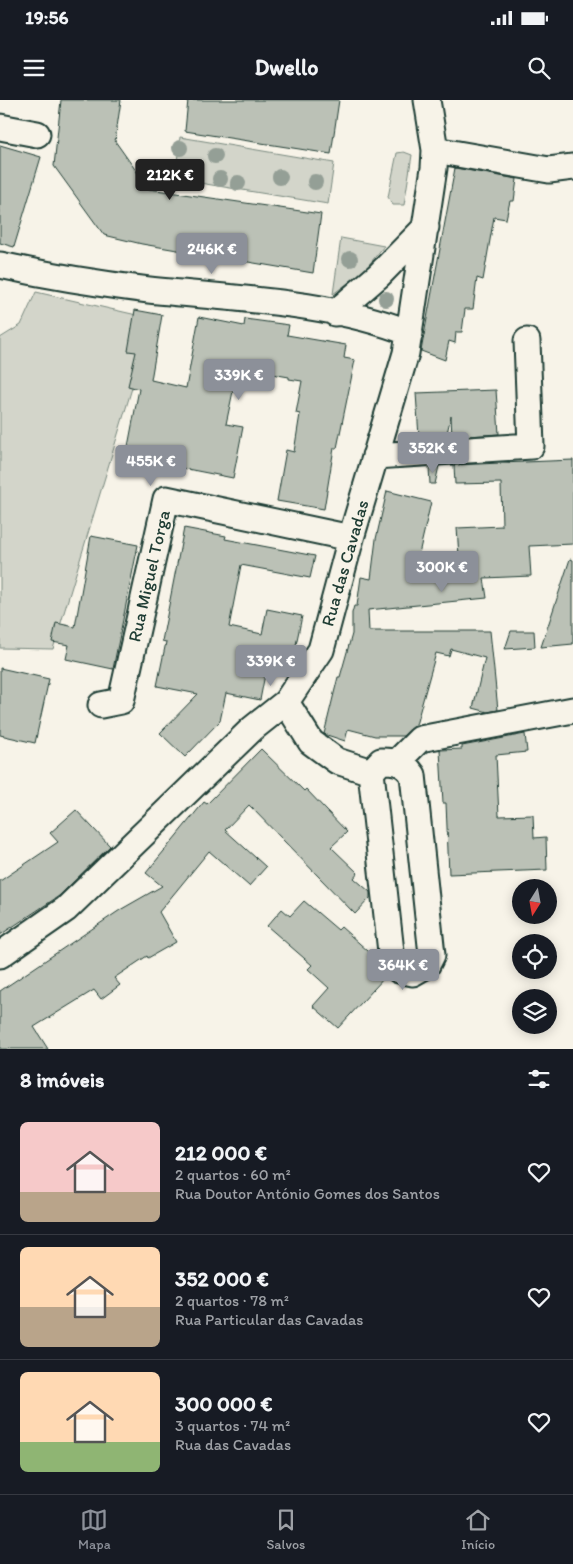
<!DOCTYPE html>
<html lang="pt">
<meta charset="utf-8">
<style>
:root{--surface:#171b24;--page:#20242c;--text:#f1f3f6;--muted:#9ea1a6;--line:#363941;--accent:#8c9099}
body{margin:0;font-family:Itim,sans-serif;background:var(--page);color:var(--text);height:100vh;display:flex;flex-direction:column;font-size:19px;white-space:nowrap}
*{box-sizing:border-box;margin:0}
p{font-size:16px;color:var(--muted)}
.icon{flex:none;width:28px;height:28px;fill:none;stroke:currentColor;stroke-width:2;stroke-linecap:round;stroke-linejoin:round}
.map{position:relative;height:949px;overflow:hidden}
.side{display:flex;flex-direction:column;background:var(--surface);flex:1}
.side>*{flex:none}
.needle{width:32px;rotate:191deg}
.tools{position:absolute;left:512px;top:779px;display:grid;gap:10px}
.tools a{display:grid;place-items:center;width:45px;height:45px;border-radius:50%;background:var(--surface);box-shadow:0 2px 12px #0003;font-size:25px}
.price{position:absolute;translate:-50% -42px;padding:0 11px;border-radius:5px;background:var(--accent);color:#fff;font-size:16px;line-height:32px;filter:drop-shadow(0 1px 2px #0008)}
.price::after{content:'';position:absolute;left:50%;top:30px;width:15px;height:11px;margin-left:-8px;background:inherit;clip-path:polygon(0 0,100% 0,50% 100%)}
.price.active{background:#222;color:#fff}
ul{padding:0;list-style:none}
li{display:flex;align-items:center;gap:15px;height:125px;padding:0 20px}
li+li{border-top:1px solid var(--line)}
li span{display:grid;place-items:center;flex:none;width:140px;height:100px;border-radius:8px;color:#555}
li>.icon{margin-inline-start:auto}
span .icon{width:60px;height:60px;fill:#fffc;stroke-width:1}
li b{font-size:21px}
h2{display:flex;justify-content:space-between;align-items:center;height:60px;padding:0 20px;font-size:21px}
.status{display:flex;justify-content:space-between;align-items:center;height:35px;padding:0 25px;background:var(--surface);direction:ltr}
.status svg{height:14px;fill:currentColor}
header{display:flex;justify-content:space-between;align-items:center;height:65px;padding:0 20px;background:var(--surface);font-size:22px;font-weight:700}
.dock{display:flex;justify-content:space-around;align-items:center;height:70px;border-top:1px solid var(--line);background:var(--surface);font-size:14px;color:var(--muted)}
.dock a{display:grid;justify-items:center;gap:2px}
.dock .active{color:var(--accent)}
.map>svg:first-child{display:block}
.green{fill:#d3d5ca;stroke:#79897f}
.building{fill:#bbc1b6;stroke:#1f3d34}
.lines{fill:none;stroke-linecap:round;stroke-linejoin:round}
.minor-casing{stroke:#1f3d34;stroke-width:29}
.minor{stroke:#f7f3e8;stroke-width:25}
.tree{fill:#949f96}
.labels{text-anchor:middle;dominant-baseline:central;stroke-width:4.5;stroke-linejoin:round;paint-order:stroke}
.street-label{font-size:18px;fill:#1f3d34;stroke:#f7f3e8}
</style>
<div class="status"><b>19:56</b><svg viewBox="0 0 49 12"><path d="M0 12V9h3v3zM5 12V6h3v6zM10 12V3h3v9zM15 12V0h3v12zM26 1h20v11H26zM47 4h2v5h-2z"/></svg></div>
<header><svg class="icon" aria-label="menu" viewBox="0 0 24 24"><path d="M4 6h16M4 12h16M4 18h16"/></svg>Dwello<svg class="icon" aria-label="search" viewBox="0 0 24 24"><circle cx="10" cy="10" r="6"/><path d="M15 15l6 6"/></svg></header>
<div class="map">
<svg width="573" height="949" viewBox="0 0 573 949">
<rect width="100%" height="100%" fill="#f7f3e8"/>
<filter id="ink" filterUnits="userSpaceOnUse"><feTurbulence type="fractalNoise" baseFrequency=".02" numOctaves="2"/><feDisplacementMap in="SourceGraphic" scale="10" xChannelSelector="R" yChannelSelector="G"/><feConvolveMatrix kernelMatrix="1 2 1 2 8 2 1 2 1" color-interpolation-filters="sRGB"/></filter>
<g filter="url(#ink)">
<!-- green -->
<path class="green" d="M180,37L334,63L328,104L175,79Z
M404,52L412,55L404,105H393L388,97L397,53Z
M341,138L384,146L363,172L333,194Z
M36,192L141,216L132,288L53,549L0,548V238L21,225Z"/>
<!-- building -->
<path class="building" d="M61,0H121L115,41L149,89L321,114L313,173L142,144L104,135L54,66Z
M188,0H339L331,54L185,31Z
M0,45L41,57L14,147L0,143Z
M455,68L517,79L514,101H510L506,119L494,117L483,180L477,178L473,209H465L462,232H456L455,243L449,241L445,260L421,251Z
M135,210L162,215L151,280L186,288L199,217L244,226L245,219L289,225L287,235L346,245L344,258L355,260L337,348H334L324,409L277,401L286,350L294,352L300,314L296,313L302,281L289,279V277L238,268L226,324L243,327L233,378L126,357L139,289L128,286L136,252L128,251Z
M496,290L499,334L452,337L451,316L446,337H419L416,293Z
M573,360V444L529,446L531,476L484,478L487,498L368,510L369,531H490L498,610L488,612L473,608L485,558L451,549L449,556L436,553L416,625L403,636H375L348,629L345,641L324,634L338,577H340L352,534V513L354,506H357L361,477L371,479L376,439L387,391L431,402L418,458L459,456L457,428L502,426L501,383L455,384L454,365Z
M439,366L435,384H430L429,367Z
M184,428L226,436L225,439L315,456L310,478L241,465L229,527L262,534L267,509L302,516L292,564L268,559L260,600L226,593L220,621L185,657L160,633L198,594L157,586L166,542L162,541Z
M91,436L138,445L113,569L66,559L69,545L52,542L56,523L75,527Z
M570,459L573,460V544L541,547Z
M511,531H534L535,547L505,549Z
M0,568L49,579L35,643L0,635Z
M525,634L527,652L496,655L499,716L533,715L534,738L546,737L547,770L449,774L446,703H443L440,650L462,649V646Z
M261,649L304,691L306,689L347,732L331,747L358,773L354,778L370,792V798L355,814L249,705L225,730L266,767L249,786L209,751L159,812L176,842L148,858L147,856L114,878L120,885L101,899L94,890L34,927L48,949H0V891L120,810L162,786L146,773L204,702L207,704Z
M76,710L110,746L59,796L0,835V781L58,742L50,733Z
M304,801L338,830L341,827L377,859L380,869L386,876L338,928L313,906L329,888L308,869L312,865L267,826L282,809L290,816Z"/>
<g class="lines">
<!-- minor casing -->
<g class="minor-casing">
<path id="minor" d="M0,27L37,34
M435,50L549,70L573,67
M0,165C50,176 99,184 149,190C236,199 328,201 410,233
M335,213L379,175L426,127
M375,356L531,346L527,241
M286,602L311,642L337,661L371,672L392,861L399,870L413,873L427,865L432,855L413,675C404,662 396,661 381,661L371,672
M101,605L121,601L166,399L351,438
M398,661L420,639L573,610
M0,855L66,809L252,629L286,602L321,550L351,438L406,253L434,68L435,50L427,0"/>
</g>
<!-- minor -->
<use href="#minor" class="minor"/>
</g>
<!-- trees -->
<g class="tree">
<circle cx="180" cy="48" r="8"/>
<circle cx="215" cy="56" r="8"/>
<circle cx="194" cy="69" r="8"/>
<circle cx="280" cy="77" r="8"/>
<circle cx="220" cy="79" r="8"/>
<circle cx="315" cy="82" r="8"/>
<circle cx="238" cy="83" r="8"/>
<circle cx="350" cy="159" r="8"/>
<circle cx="386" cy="199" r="8"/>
</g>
</g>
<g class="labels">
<!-- street labels -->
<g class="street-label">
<text transform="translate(345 463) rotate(-74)">Rua das Cavadas</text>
<text transform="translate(149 476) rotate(-77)">Rua Miguel Torga</text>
</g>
</g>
</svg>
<div class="tools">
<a><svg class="needle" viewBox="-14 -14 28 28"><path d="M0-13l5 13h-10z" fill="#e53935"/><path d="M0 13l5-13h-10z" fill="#9ea1a6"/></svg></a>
<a><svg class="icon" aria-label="locate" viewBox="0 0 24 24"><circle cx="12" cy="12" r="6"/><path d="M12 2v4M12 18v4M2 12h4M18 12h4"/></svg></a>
<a><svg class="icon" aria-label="layers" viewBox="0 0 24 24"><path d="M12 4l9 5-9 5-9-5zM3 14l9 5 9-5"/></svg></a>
</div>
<b class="price active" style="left:170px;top:101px">212K €</b>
<b class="price" style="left:212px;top:175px">246K €</b>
<b class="price" style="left:239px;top:301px">339K €</b>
<b class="price" style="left:433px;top:374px">352K €</b>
<b class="price" style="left:151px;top:387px">455K €</b>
<b class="price" style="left:442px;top:493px">300K €</b>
<b class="price" style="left:271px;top:587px">339K €</b>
<b class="price" style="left:403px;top:891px">364K €</b>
</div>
<section class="side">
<h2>8 imóveis<svg class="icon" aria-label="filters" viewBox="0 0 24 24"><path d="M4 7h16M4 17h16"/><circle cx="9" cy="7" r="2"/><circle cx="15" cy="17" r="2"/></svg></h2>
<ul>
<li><span style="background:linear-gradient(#f6c9c9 70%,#b9a48a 0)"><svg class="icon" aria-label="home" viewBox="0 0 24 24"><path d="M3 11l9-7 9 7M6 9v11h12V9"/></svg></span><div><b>212 000 €</b><p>2 quartos · 60 m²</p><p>Rua Doutor António Gomes dos Santos</p></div><svg class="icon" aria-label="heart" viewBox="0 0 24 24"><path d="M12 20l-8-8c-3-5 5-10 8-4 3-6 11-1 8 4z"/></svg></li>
<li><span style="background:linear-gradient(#ffd9b3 60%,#b9a48a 0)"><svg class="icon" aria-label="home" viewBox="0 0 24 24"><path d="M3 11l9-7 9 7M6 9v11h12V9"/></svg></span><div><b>352 000 €</b><p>2 quartos · 78 m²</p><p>Rua Particular das Cavadas</p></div><svg class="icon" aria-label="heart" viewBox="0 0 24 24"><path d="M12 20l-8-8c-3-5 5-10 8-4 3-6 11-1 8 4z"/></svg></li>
<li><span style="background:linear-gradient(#ffd9b3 70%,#8fb573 0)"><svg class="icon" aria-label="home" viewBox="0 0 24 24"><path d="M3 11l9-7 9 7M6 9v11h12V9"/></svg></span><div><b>300 000 €</b><p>3 quartos · 74 m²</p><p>Rua das Cavadas</p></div><svg class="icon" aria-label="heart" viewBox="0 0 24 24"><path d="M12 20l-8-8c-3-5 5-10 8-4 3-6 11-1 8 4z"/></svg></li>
</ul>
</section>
<nav class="dock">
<a class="active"><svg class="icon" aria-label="map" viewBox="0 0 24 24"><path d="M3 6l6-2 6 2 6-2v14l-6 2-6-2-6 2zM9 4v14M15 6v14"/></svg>Mapa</a>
<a><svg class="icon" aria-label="saved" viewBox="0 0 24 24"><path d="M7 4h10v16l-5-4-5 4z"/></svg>Salvos</a>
<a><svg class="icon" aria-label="home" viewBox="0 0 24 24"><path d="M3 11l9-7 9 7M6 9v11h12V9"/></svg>Início</a>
</nav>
